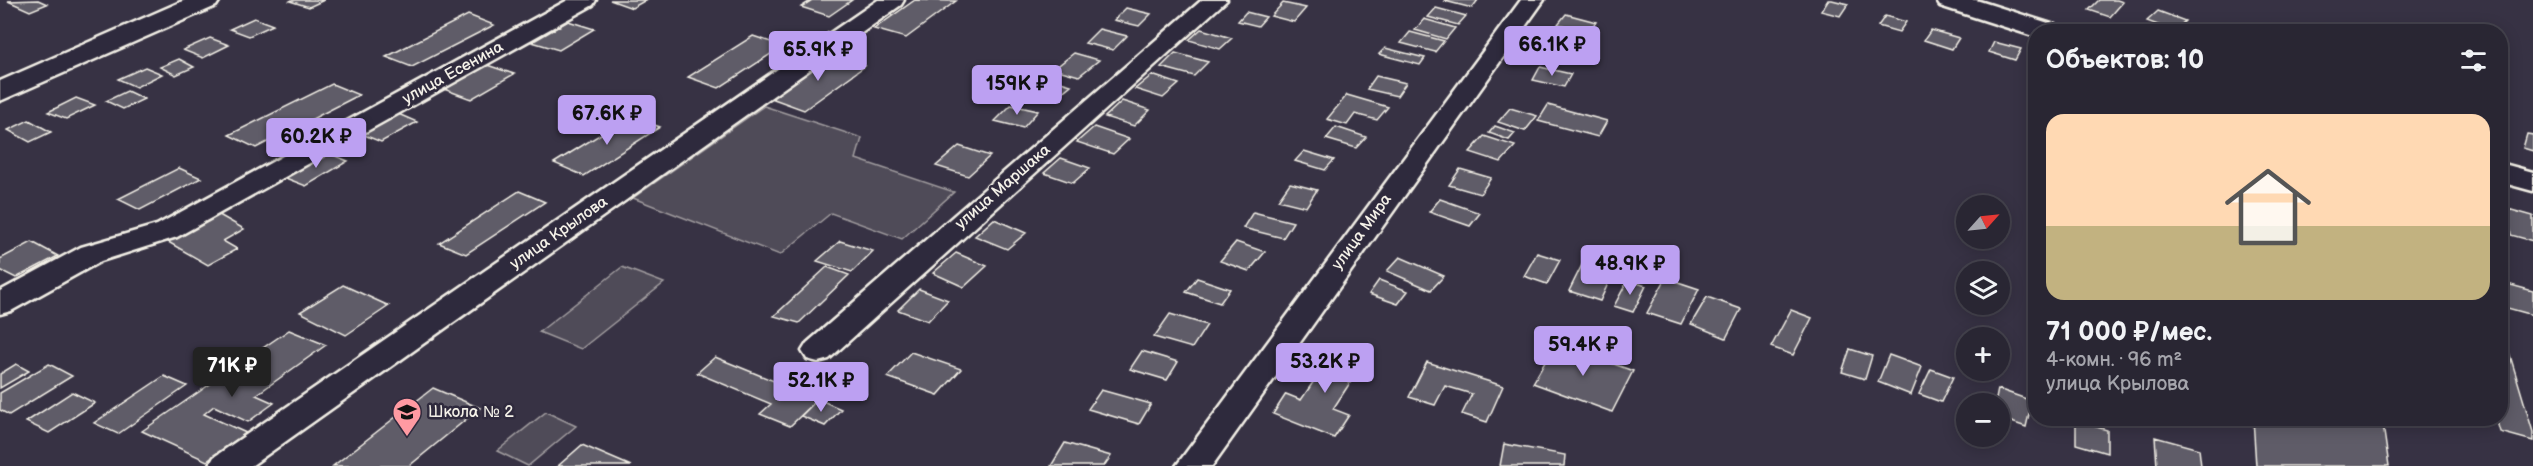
<!DOCTYPE html>
<html lang="ru">
<meta charset="utf-8">
<style>
:root{--surface:#292633;--page:#312e3b;--text:#f1f3f6;--muted:#a5a5ac;--line:#45434e;--accent:#bca0f2}
body{margin:0;font-family:"Balsamiq Sans",sans-serif;background:var(--page);color:var(--text);height:100vh;display:flex;flex-direction:column;font-size:22px;white-space:nowrap}
*{box-sizing:border-box;margin:0}
p{font-size:20px;color:var(--muted)}
.icon{flex:none;width:33px;height:33px;fill:none;stroke:currentColor;stroke-width:2;stroke-linecap:round;stroke-linejoin:round}
.map{position:relative;flex:1;overflow:hidden}
.panel{position:absolute;left:2028px;top:24px;width:480px;height:402px;display:flex;flex-direction:column;background:var(--surface);border-radius:24px;box-shadow:0 3px 15px #0003,0 0 0 2px var(--line)}
.panel>*{flex:none}
.needle{width:39px;rotate:63deg}
.buttons{position:absolute;left:1956px;top:195px;display:grid;gap:12px}
.buttons a{display:grid;place-items:center;width:54px;height:54px;border-radius:50%;background:var(--surface);box-shadow:0 3px 15px #0003,0 0 0 2px var(--line);font-size:30px}
.price{position:absolute;translate:-50% -51px;padding:0 14px;border-radius:6px;background:var(--accent);color:#111;font-size:20px;line-height:39px;filter:drop-shadow(0 2px 3px #0008)}
.price::after{content:'';position:absolute;left:50%;top:36px;width:18px;height:14px;margin-left:-9px;background:inherit;clip-path:polygon(0 0,100% 0,50% 100%)}
.price.current{background:#222;color:#fff}
ul{padding:0;list-style:none}
li{display:grid;align-content:center;gap:12px;height:318px;padding:0 18px}
li+li{border-top:2px solid var(--line)}
li span{display:grid;place-items:center;height:186px;border-radius:18px;color:#555}
li>.icon{margin-inline-start:auto}
span .icon{width:108px;height:108px;fill:#fffc;stroke-width:1}
li b{font-size:26px}
h2{display:flex;justify-content:space-between;align-items:center;height:72px;padding:0 18px;font-size:26px}
.map>svg:first-child{display:block}
.green{fill:#504b59;stroke:#a29ea0;stroke-width:1.5}
.building{fill:#5f5c67;stroke:#f4f1e8;stroke-width:1.5}
.lines{fill:none;stroke-linecap:round;stroke-linejoin:round}
.street-casing{stroke:#f4f1e8;stroke-width:5}
.secondary-casing{stroke:#f4f1e8;stroke-width:5}
.street{fill:#2f2a3d;fill-rule:evenodd}
.secondary{fill:#2f2a3d;fill-rule:evenodd}
.labels{text-anchor:middle;dominant-baseline:central;stroke-width:5;stroke-linejoin:round;paint-order:stroke}
.street-label{font-size:16px;fill:#f4f1e8;stroke:#2f2a3d}
.poi-label{font-size:16px;fill:#f4f1e8;stroke:#2f2a3d;text-anchor:start}
</style>
<div class="map">
<svg width="2533" height="466" viewBox="0 0 2533 466">
<rect width="100%" height="100%" fill="#373244"/>
<filter id="ink" filterUnits="userSpaceOnUse"><feTurbulence type="fractalNoise" baseFrequency=".0167" numOctaves="2"/><feDisplacementMap in="SourceGraphic" scale="12" xChannelSelector="R" yChannelSelector="G"/><feConvolveMatrix kernelMatrix="1 2 1 2 8 2 1 2 1" color-interpolation-filters="sRGB"/></filter>
<g filter="url(#ink)">
<!-- green -->
<path class="green" d="M764,106L862,138L856,159L954,192L902,239L831,213L780,255L633,198Z
M622,267L664,283L581,349L539,332Z
M546,412L576,426L528,466L497,451Z"/>
<!-- building -->
<path class="building" d="M38,0L47,4L30,11L8,1Z
M324,0L309,7L290,1L292,0Z
M610,0H646L632,8Z
M812,0H852L829,16L801,7Z
M915,0L956,1L906,38L874,29Z
M1446,0H1478L1472,8L1445,1Z
M1828,0H1832L1848,4L1840,16L1821,11Z
M2099,0H2117L2123,2L2110,17L2089,10Z
M1283,3L1306,8L1294,22L1271,16Z
M1126,8L1151,14L1139,26L1114,20Z
M1436,8L1466,16L1458,25L1428,17Z
M2158,11L2185,21L2174,31L2147,21Z
M1246,12L1266,17L1258,26L1238,21Z
M1566,14L1596,22L1588,32L1558,24Z
M468,15L494,25L412,67L386,57Z
M1885,16L1906,22L1899,32L1878,26Z
M254,18L273,25L249,36L230,29Z
M1424,19L1455,28L1446,39L1415,30Z
M568,21L594,29L559,50L532,42Z
M1099,29L1127,36L1113,50L1085,43Z
M1201,29L1232,38L1220,49L1189,40Z
M1931,30L1959,38L1952,49L1924,40Z
M1410,32L1444,41L1435,52L1401,43Z
M1561,34L1593,44L1585,55L1552,45Z
M753,36L783,46L719,88L688,77Z
M210,38L229,45L203,58L183,50Z
M1994,42L2021,49L2015,60L1989,52Z
M1385,48L1425,58L1420,65L1379,54Z
M1074,53L1099,60L1079,76L1054,69Z
M1175,53L1208,62L1194,76L1161,67Z
M833,55L865,66L804,110L771,98Z
M179,59L194,67L176,75L160,67Z
M487,65L514,74L471,99L444,89Z
M145,67L162,74L136,87L118,79Z
M1540,67L1571,74L1564,87L1533,80Z
M1152,75L1179,84L1163,98L1135,89Z
M1376,76L1406,83L1397,96L1367,89Z
M1044,77L1071,85L1054,99L1027,91Z
M332,84L359,95L256,148L229,135Z
M127,91L144,99L123,109L106,101Z
M1347,95L1388,107L1377,120L1355,114L1347,125L1327,119Z
M76,98L95,105L66,119L48,112Z
M1122,101L1150,110L1134,126L1105,117Z
M1011,105L1038,111L1023,128L995,121Z
M1548,105L1607,121L1598,137L1538,121Z
M1510,108L1537,116L1525,131L1498,122Z
M396,113L417,122L381,142L359,133Z
M630,116L660,127L584,176L554,163Z
M29,120L51,132L30,142L8,130Z
M1495,126L1515,133L1509,140L1489,133Z
M1094,127L1129,139L1113,154L1077,142Z
M1336,127L1366,137L1356,148L1326,139Z
M2527,134L2533,135V151L2523,148Z
M1484,136L1515,146L1501,162L1470,152Z
M959,146L990,156L968,176L936,166Z
M1304,151L1334,160L1325,170L1295,161Z
M325,152L348,161L306,186L283,177Z
M1061,158L1090,168L1073,183L1044,173Z
M179,168L201,178L140,210L118,199Z
M1460,169L1491,178L1480,194L1449,185Z
M1290,183L1317,190L1306,207L1278,200Z
M519,191L545,202L466,254L439,243Z
M1440,199L1480,213L1470,226L1429,212Z
M2508,209L2533,216V241L2511,235Z
M214,212L244,229L223,241L237,249L208,265L163,239Z
M1253,212L1293,222L1283,238L1243,228Z
M994,219L1026,233L1007,249L975,236Z
M840,241L873,251L852,272L817,261Z
M32,242L58,256L16,278L0,270V259Z
M1236,242L1265,252L1249,271L1220,261Z
M956,253L987,266L964,287L933,273Z
M1537,253L1560,260L1547,284L1524,276Z
M1400,257L1444,276L1431,290L1387,271Z
M1582,265L1612,275L1600,301L1569,291Z
M827,267L849,275L799,323L774,316Z
M1197,278L1230,289L1220,303L1186,292Z
M1666,278L1699,289L1681,324L1647,313Z
M1379,280L1408,291L1398,304L1369,294Z
M1628,280L1646,286L1633,312L1614,306Z
M2500,282L2533,291V315L2500,306Z
M343,285L389,306L346,335L300,312Z
M919,289L948,300L928,321L898,310Z
M1707,297L1741,309L1726,338L1691,324Z
M1791,310L1812,318L1793,355L1771,347Z
M1170,314L1207,325L1192,348L1154,337Z
M2500,322L2533,432V441L2500,432L2496,418H2500Z
M289,330L326,345L256,395L274,403L248,422L214,406L204,414L246,433L207,461L142,431Z
M1556,343L1633,371L1612,412L1533,383Z
M1339,344L1368,355L1333,409L1349,415L1334,438L1273,414L1286,394L1301,400Z
M1850,349L1872,356L1865,379L1842,372Z
M1142,351L1178,362L1167,380L1130,369Z
M911,352L961,369L938,395L887,377Z
M1889,355L1922,367L1911,395L1878,382Z
M715,357L818,399L790,426L760,414L771,404L697,373Z
M1427,362L1503,386L1487,422L1462,414L1472,394L1445,386L1435,405L1409,397Z
M16,364L29,371L0,388V374Z
M49,364L72,376L9,415L0,410V393Z
M1931,369L1953,377L1941,402L1919,394Z
M164,376L187,386L118,434L94,423Z
M433,388L480,408L409,466H333Z
M1998,389L2032,401L2026,427L2000,418V404H1995Z
M1101,390L1151,404L1139,424L1088,409Z
M72,392L95,403L49,433L26,422Z
M818,399L841,409L825,426L801,416Z
M2253,418H2382L2389,466H2256Z
M2076,421L2107,430V453L2076,444Z
M2155,437L2199,449L2201,466H2157Z
M1065,443L1111,456L1104,466H1051Z
M1504,444L1565,455L1564,466H1500Z
M582,445L631,466H558Z"/>
<g class="lines">
<!-- street casing -->
<g class="street-casing">
<path id="street" d="M568,0H596L593,5L177,237L101,261L11,311L0,314V291L81,247L157,225Z
M878,0H904L901,5L251,466H209L214,457Z
M1202,0H1227L829,359L818,362L807,359L802,351L807,343Z
M1521,0H1544L1212,466H1176Z"/>
</g>
<!-- secondary casing -->
<g class="secondary-casing">
<path id="secondary" d="M185,0H220L216,6L0,101V81Z
M1936,0H1976L2058,26L2061,32H2036V37L1940,6Z
M2500,163L2533,172V191L2500,182Z"/>
</g>
<!-- street -->
<use href="#street" class="street"/>
<!-- secondary -->
<use href="#secondary" class="secondary"/>
</g>
</g>
<!-- icons -->
<defs>
<g id="school-pin" transform="scale(1.5)"><path d="M0 17L-7.5 6A9.5 9.5 0 1 1 7.5 6Z" fill="#ff9aa2" stroke="#2f2a3d"/><path d="M0-5L7-2L0 1L-7-2ZM-4 1L0 2.5L4 1V4Q0 6-4 4Z" fill="#111"/></g>
</defs>
<g fill-rule="evenodd">
<use href="#school-pin" x="407" y="412"/>
</g>
<g class="labels">
<!-- street labels -->
<g class="street-label">
<text transform="translate(453 73) rotate(-29)">улица Есенина</text>
<text transform="translate(1003 187) rotate(-41)">улица Маршака</text>
<text transform="translate(1362 232) rotate(-54)">улица Мира</text>
<text transform="translate(559 233) rotate(-35)">улица Крылова</text>
</g>
<!-- poi labels -->
<g class="poi-label">
<text x="428" y="412">Школа № 2</text>
</g>
</g>
</svg>
<div class="buttons">
<a><svg class="needle" viewBox="-14 -14 28 28"><path d="M0-13l5 13h-10z" fill="#e53935"/><path d="M0 13l5-13h-10z" fill="#a5a5ac"/></svg></a>
<a><svg class="icon" aria-label="layers" viewBox="0 0 24 24"><path d="M12 4l9 5-9 5-9-5zM3 14l9 5 9-5"/></svg></a>
<a>+</a>
<a>−</a>
</div>
<b class="price" style="left:1552px;top:77px">66.1K ₽</b>
<b class="price" style="left:818px;top:82px">65.9K ₽</b>
<b class="price" style="left:1017px;top:116px">159K ₽</b>
<b class="price" style="left:607px;top:146px">67.6K ₽</b>
<b class="price" style="left:316px;top:169px">60.2K ₽</b>
<b class="price" style="left:1630px;top:296px">48.9K ₽</b>
<b class="price" style="left:1583px;top:377px">59.4K ₽</b>
<b class="price" style="left:1325px;top:394px">53.2K ₽</b>
<b class="price current" style="left:232px;top:398px">71K ₽</b>
<b class="price" style="left:821px;top:413px">52.1K ₽</b>
<section class="panel">
<h2>Объектов: 10<svg class="icon" aria-label="filters" viewBox="0 0 24 24"><path d="M4 7h16M4 17h16"/><circle cx="9" cy="7" r="2"/><circle cx="15" cy="17" r="2"/></svg></h2>
<ul>
<li><span style="background:linear-gradient(#ffd9b3 60%,#c2b280 0)"><svg class="icon" aria-label="home" viewBox="0 0 24 24"><path d="M3 11l9-7 9 7M6 9v11h12V9"/></svg></span><div><b>71 000 ₽/мес.</b><p>4-комн. · 96 m²</p><p>улица Крылова</p></div></li>
</ul>
</section>
</div>
